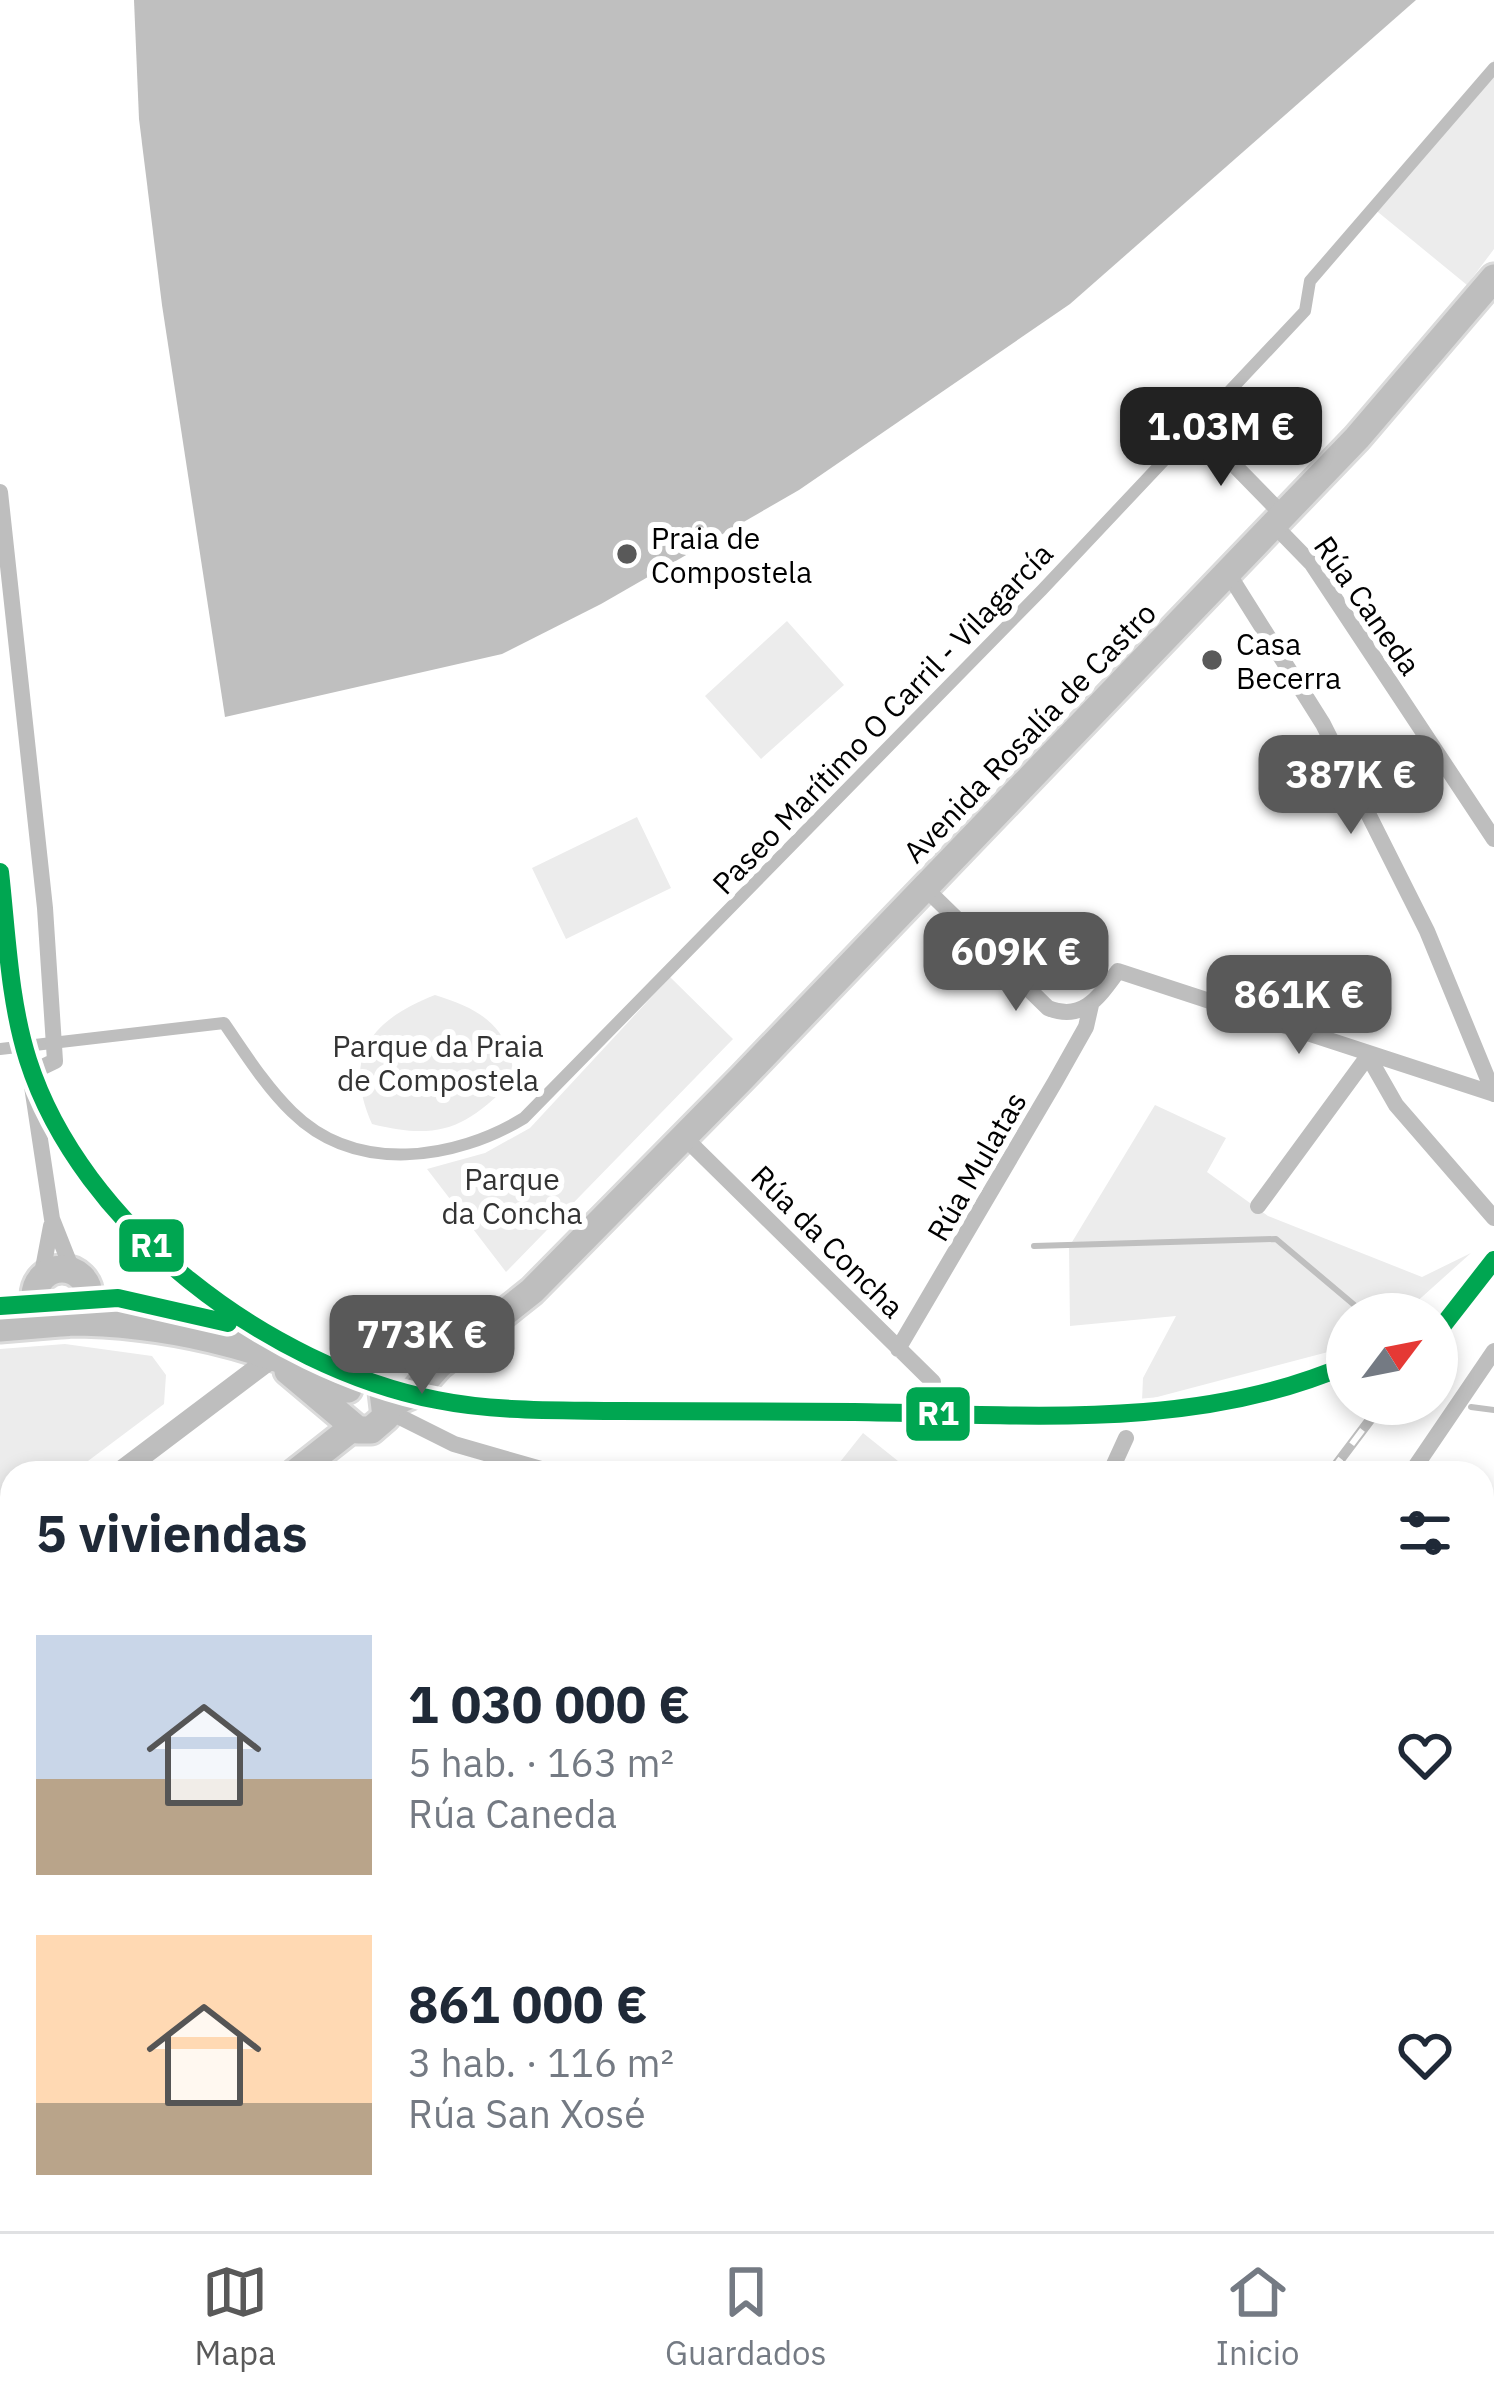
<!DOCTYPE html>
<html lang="es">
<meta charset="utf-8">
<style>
:root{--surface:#fff;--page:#f2f2f3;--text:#1f2937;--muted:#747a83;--line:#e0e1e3;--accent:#595959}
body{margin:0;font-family:"IBM Plex Sans",sans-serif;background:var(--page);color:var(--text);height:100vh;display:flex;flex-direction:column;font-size:45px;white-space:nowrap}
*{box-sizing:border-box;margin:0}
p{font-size:39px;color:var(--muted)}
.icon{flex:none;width:66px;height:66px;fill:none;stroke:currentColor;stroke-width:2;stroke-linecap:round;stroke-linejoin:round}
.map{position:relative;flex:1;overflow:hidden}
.side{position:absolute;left:0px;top:1461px;width:1494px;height:771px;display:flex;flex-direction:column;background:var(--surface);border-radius:36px 36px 0 0;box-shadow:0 6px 18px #0003}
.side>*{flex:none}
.needle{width:78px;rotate:58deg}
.buttons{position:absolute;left:1326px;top:1293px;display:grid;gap:24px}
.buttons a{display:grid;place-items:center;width:132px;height:132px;border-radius:50%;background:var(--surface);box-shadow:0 6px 18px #0003;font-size:60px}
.price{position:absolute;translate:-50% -102px;padding:0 27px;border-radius:24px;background:var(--accent);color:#fff;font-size:39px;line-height:78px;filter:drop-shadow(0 3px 6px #0008)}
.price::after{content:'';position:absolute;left:50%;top:72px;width:36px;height:27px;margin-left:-18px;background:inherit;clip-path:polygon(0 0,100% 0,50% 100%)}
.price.active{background:#222;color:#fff}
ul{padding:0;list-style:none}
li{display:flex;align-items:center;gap:36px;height:300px;padding:0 36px}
li span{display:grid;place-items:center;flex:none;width:336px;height:240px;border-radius:0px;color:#555}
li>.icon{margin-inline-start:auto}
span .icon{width:144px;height:144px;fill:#fffc;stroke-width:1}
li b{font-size:51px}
h2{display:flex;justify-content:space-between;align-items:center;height:144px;padding:0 36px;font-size:51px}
.dock{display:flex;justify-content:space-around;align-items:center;height:168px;border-top:3px solid var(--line);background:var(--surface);font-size:33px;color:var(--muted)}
.dock a{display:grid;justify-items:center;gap:6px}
.dock .active{color:var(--accent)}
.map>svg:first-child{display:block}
.green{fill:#ececec}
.water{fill:#bfbfbf}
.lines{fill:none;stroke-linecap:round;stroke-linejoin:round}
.stream{stroke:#bfbfbf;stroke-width:6}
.primary-casing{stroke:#dbdbdb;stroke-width:33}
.pedestrian{stroke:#bebebe;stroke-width:12}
.minor{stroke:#bebebe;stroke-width:16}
.tertiary{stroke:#bebebe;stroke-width:21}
.primary{stroke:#bebebe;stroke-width:27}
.rail-casing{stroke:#bebebe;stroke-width:10}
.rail{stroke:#fff;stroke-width:6;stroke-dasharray:18;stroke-linecap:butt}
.rail-1-casing{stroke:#fff;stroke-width:27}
.rail-1{stroke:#00a651;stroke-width:18}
.poi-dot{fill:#595959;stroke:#fff;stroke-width:4.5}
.labels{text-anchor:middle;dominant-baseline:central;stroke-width:12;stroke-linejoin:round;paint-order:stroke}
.poi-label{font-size:30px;fill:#000;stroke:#fff;text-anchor:start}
.street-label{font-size:30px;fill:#000;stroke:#fff}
.park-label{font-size:30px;fill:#333;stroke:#fff}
.line-badge{stroke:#fff;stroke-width:4.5}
.badge-label{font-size:33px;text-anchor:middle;font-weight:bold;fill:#fff}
</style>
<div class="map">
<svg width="1494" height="2231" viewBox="0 0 1494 2231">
<rect width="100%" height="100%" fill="#fff"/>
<!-- green -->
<path class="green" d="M1494,60V249L1467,285L1373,208Z
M787,621L844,685L761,759L705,696Z
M637,817L671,888L566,939L532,868Z
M670,977L733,1039L506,1272L427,1169L485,1153L530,1128Z
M435,995C483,1010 510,1027 514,1079C467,1128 439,1141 372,1124C342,1056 371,1020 435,995Z
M1155,1105L1226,1138L1207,1172L1268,1216L1422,1277L1471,1253L1403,1314H1347V1347L1142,1401L1143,1378L1176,1316L1070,1326L1069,1247Z
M65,1344L152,1356L166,1375L164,1404L72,1473H12V1511L0,1518V1349Z
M863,1433L913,1473H844L836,1467Z
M1494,1873V2231H916L921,2220H1482V1875Z"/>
<!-- water -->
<path class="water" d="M134,0H1416L1070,304L799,490L601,604L502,654L225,717L162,305L139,119Z"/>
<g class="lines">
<!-- stream -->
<path class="stream" d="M1034,1246L1276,1239L1365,1314
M1471,1407L1494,1410"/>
<!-- primary casing -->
<g class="primary-casing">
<path id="primary" d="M35 1296a27 27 0 1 1 54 0a27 27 0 1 1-54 0Z
M68,1322C161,1322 264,1345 348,1389
M0,1328L60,1323
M288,1371L358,1430H371L386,1417L383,1392
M388,1405L413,1394L439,1365L532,1291L742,1078L1357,438L1494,278
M295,1473L352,1428
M0,1699L12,1690"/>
</g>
<!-- pedestrian -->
<path class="pedestrian" d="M0,1049L224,1023C244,1052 266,1087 292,1112C356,1175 455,1160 524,1118L1042,590L1305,311L1310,281L1494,68"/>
<!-- minor -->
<path class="minor" d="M1195,425L1284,516
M0,492L45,908L55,1061L30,1073L52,1219L73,1272
M1274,525L1312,564L1494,839
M1228,573L1323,724L1427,931L1494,1094
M925,888L1048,1008C1083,1022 1099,997 1118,971L1494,1094
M1368,1056L1396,1105L1494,1218
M684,1137L933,1382
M1258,1206L1368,1056
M41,1279L51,1226
M898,1349L1055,1082L1086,1027L1091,1005
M388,1411L454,1444L555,1473
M1110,1473L1126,1438
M1411,1473L1494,1351
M0,1578L12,1595
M1482,1875L1494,1873
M0,2107L12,2099
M0,2217L12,2215
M108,2220L123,2231
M916,2231L921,2220"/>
<!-- tertiary -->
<path class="tertiary" d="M119,1473L270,1359
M0,1560L12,1552"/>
<!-- primary -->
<use href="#primary" class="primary"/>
<!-- rail casing -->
<g class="rail-casing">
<path id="rail" d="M0,872C7,934 9,1000 28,1060C81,1226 268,1367 437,1400C496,1412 559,1410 618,1411C697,1411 776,1412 854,1412C1020,1414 1192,1432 1347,1365
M0,1306C85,1296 161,1297 242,1328
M1437,1333L1494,1260
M1330,1473L1382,1404
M661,2231L662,2220
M736,2231L741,2220
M772,2231L777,2220"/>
</g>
<!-- rail -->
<use href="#rail" class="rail"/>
<!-- rail-1 casing -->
<g class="rail-1-casing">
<path id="rail-1" d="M0,872C7,934 9,1000 28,1060C81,1226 268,1367 437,1400C496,1412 559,1410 618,1411C697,1411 776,1412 854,1412C1020,1414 1192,1432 1347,1365
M0,1306L118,1298L228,1323
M1437,1333L1494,1260"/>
</g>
<!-- rail-1 -->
<use href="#rail-1" class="rail-1"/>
</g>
<!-- markers -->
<g class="poi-dot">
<circle cx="627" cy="554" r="12"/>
<circle cx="1212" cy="660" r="12"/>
</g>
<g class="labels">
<!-- poi labels -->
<g class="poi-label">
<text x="651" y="537">Praia de<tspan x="651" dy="34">Compostela</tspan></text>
<text x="1236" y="643">Casa<tspan x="1236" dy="34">Becerra</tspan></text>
</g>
<!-- street labels -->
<g class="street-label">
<text transform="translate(1368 605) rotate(55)">Rúa Caneda</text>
<text transform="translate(882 718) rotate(-46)">Paseo Marítimo O Carril - Vilagarcía</text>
<text transform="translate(1029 732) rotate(-46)">Avenida Rosalía de Castro</text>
<text transform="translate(976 1166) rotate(-60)">Rúa Mulatas</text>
<text transform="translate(828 1241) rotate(45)">Rúa da Concha</text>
</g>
<!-- park labels -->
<g class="park-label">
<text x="438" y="1045">Parque da Praia<tspan x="438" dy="34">de Compostela</tspan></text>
<text x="512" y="1178">Parque<tspan x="512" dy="34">da Concha</tspan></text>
</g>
</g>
<g class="line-badge">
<rect x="117" y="1217" width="69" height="57" rx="12" fill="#00a651"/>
<rect x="904" y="1385" width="68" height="58" rx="12" fill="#00a651"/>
</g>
<g class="badge-label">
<text x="151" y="1257">R1</text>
<text x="938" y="1425">R1</text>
</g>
</svg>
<div class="buttons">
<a><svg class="needle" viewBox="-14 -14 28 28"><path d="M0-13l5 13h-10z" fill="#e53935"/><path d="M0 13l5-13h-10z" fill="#747a83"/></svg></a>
</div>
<b class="price active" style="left:1221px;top:489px">1.03M €</b>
<b class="price" style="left:1351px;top:837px">387K €</b>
<b class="price" style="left:1016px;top:1014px">609K €</b>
<b class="price" style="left:1299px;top:1057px">861K €</b>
<b class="price" style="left:422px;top:1397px">773K €</b>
<section class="side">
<h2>5 viviendas<svg class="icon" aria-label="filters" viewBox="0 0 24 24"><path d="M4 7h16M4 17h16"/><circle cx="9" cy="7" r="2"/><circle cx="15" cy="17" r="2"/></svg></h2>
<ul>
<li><span style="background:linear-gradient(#c9d6e8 60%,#b9a48a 0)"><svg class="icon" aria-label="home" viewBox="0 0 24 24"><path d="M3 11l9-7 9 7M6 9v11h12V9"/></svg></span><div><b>1 030 000 €</b><p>5 hab. · 163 m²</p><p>Rúa Caneda</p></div><svg class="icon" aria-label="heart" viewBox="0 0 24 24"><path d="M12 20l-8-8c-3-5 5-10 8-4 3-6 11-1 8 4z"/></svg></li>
<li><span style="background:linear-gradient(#ffd9b3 70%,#b9a48a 0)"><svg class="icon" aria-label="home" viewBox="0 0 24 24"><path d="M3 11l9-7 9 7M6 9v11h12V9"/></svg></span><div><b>861 000 €</b><p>3 hab. · 116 m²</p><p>Rúa San Xosé</p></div><svg class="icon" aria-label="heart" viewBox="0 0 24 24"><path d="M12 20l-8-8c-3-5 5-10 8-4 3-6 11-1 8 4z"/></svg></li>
</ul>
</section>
</div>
<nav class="dock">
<a class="active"><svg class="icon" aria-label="map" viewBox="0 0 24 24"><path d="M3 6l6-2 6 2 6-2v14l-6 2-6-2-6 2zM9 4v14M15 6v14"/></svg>Mapa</a>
<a><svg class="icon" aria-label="saved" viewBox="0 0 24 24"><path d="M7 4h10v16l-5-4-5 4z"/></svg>Guardados</a>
<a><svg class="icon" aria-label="home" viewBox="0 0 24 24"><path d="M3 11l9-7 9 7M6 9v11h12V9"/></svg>Inicio</a>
</nav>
